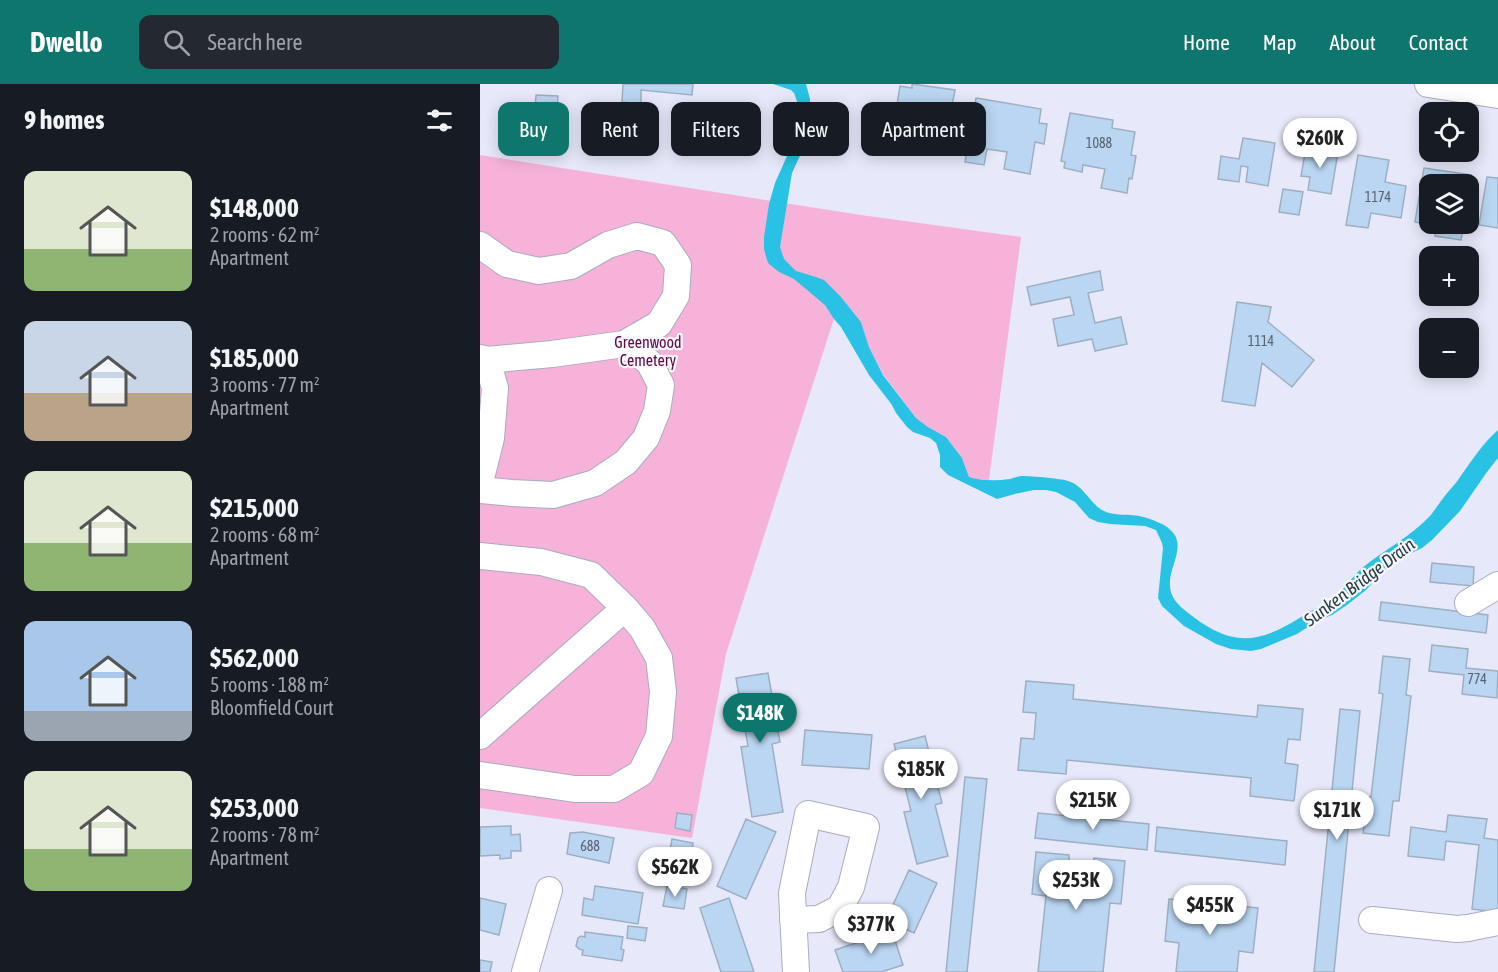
<!DOCTYPE html>
<meta charset="utf-8">
<style>
:root{--surface:#171b24;--page:#242831;--text:#f1f3f6;--muted:#9ea1a6;--accent:#0f766e}
body{margin:0;font-family:"Asap Condensed",sans-serif;background:var(--page);color:var(--text);height:100vh;display:flex;flex-direction:column;font-size:22px;white-space:nowrap}
*{box-sizing:border-box;margin:0}
p{font-size:20px;color:var(--muted)}
.icon{flex:none;width:33px;height:33px;fill:none;stroke:currentColor;stroke-width:2;stroke-linecap:round;stroke-linejoin:round}
.map{position:relative;flex:1;overflow:hidden}
.panel{display:flex;flex-direction:column;background:var(--surface);width:480px}
.panel>*{flex:none}
.banner{position:absolute;left:18px;top:18px;width:570px;height:54px;display:flex;gap:12px}
.controls{position:absolute;left:939px;top:18px;display:grid;gap:12px}
.controls a{display:grid;place-items:center;width:60px;height:60px;border-radius:12px;background:var(--surface);box-shadow:0 3px 15px #0003;font-size:30px}
.price{position:absolute;translate:-50% -51px;padding:0 14px;border-radius:21px;background:#fff;color:#222;font-size:20px;line-height:39px;filter:drop-shadow(0 2px 3px #0008)}
.price::after{content:'';position:absolute;left:50%;top:36px;width:18px;height:14px;margin-left:-9px;background:inherit;clip-path:polygon(0 0,100% 0,50% 100%)}
.price.selected{background:var(--accent);color:#fff}
ul{padding:0;list-style:none}
li{display:flex;align-items:center;gap:18px;height:150px;padding:0 24px}
li span{display:grid;place-items:center;flex:none;width:168px;height:120px;border-radius:12px;color:#555}
li>.icon{margin-inline-start:auto}
span .icon{width:72px;height:72px;fill:#fffc;stroke-width:1}
li b{font-size:26px}
h2{display:flex;justify-content:space-between;align-items:center;height:72px;padding:0 24px;font-size:26px}
.pill{padding:0 21px;border-radius:12px;background:var(--surface);box-shadow:0 3px 15px #0003;font-size:21px;line-height:54px}
.pill.selected{background:var(--accent);color:#fff}
header{display:flex;align-items:center;gap:36px;box-sizing:border-box;height:84px;padding:0 30px;background:var(--accent);color:#fff}
header strong{font-size:28px}
nav{display:flex;gap:33px;margin-inline-start:auto;font-size:21px}
.search{width:420px;height:54px;background:var(--page);display:flex;align-items:center;gap:15px;box-sizing:border-box;padding:0 21px;border-radius:12px;color:var(--muted);font-size:22px}
main{display:flex;flex:1;min-height:0}
.map>svg:first-child{display:block}
.green{fill:#f6b2d8}
.water{fill:#2ac2e4}
.building{fill:#bad6f3;stroke:#9eafc0;stroke-width:1.5}
.lines{fill:none;stroke-linecap:round;stroke-linejoin:round}
.minor-casing{stroke:#a9abc1;stroke-width:28}
.minor{stroke:#fff;stroke-width:26}
.labels{text-anchor:middle;dominant-baseline:central;stroke-width:4.5;stroke-linejoin:round;paint-order:stroke}
.number-label{font-size:14px;fill:#5a6270}
.park-label{font-size:16px;fill:#5b0a42;stroke:#f7f7fc}
.water-label{font-size:18px;font-style:italic;fill:#243c42;stroke:#f7f7fc}
</style>
<header>
<strong>Dwello</strong>
<div class="search"><svg class="icon" aria-label="search" viewBox="0 0 24 24"><circle cx="10" cy="10" r="6"/><path d="M15 15l6 6"/></svg>Search here</div>
<nav><a>Home</a><a>Map</a><a>About</a><a>Contact</a></nav>
</header>
<main>
<section class="panel">
<h2>9 homes<svg class="icon" aria-label="filters" viewBox="0 0 24 24"><path d="M4 7h16M4 17h16"/><circle cx="9" cy="7" r="2"/><circle cx="15" cy="17" r="2"/></svg></h2>
<ul>
<li><span style="background:linear-gradient(#dfe7d0 65%,#8fb573 0)"><svg class="icon" aria-label="home" viewBox="0 0 24 24"><path d="M3 11l9-7 9 7M6 9v11h12V9"/></svg></span><div><b>$148,000</b><p>2 rooms · 62 m²</p><p>Apartment</p></div></li>
<li><span style="background:linear-gradient(#c9d6e8 60%,#b9a48a 0)"><svg class="icon" aria-label="home" viewBox="0 0 24 24"><path d="M3 11l9-7 9 7M6 9v11h12V9"/></svg></span><div><b>$185,000</b><p>3 rooms · 77 m²</p><p>Apartment</p></div></li>
<li><span style="background:linear-gradient(#dfe7d0 60%,#8fb573 0)"><svg class="icon" aria-label="home" viewBox="0 0 24 24"><path d="M3 11l9-7 9 7M6 9v11h12V9"/></svg></span><div><b>$215,000</b><p>2 rooms · 68 m²</p><p>Apartment</p></div></li>
<li><span style="background:linear-gradient(#a9c7e8 75%,#9aa5b1 0)"><svg class="icon" aria-label="home" viewBox="0 0 24 24"><path d="M3 11l9-7 9 7M6 9v11h12V9"/></svg></span><div><b>$562,000</b><p>5 rooms · 188 m²</p><p>Bloomfield Court</p></div></li>
<li><span style="background:linear-gradient(#dfe7d0 65%,#8fb573 0)"><svg class="icon" aria-label="home" viewBox="0 0 24 24"><path d="M3 11l9-7 9 7M6 9v11h12V9"/></svg></span><div><b>$253,000</b><p>2 rooms · 78 m²</p><p>Apartment</p></div></li>
</ul>
</section>
<div class="map">
<svg width="1018" height="888" viewBox="0 0 1018 888">
<rect width="100%" height="100%" fill="#e7e9fb"/>
<!-- green -->
<path class="green" d="M0,71L381,131L541,153L509,396L497,395L489,393L482,374L466,353L448,343L436,334L403,290L389,263L381,238L361,213L246,570L212,754L0,724Z"/>
<!-- water -->
<path class="water" d="M293,0H326L330,15V37L324,63L312,89L300,163L304,175L316,187L336,193L344,196L361,213L381,238L389,263L403,291L436,334L448,343L466,353L482,374L489,393C502,397 516,397 530,395C534,394 538,392 543,392C552,392 561,393 570,394C576,395 583,395 588,397C603,401 610,419 622,426C634,433 650,429 663,433C669,434 678,438 684,441C712,458 688,480 690,502C690,513 699,522 707,528C753,565 779,560 826,530C837,523 848,519 857,511C866,503 873,492 882,484C904,466 930,453 950,432C955,426 959,419 964,413C968,407 974,402 978,396C990,379 1002,360 1018,346V374L1007,388L980,427L952,456L942,464L917,476L908,483L886,506L867,521L852,531L839,536L817,550L781,565L771,567L751,565L736,560L704,542L682,522L678,514L683,464L682,459L676,446L665,442L630,440L618,438L609,434L595,418L576,408L566,406H554L535,410L517,415L468,391L460,383V371L456,359L450,354L433,348L427,343L416,329L412,321L389,291L361,243L354,235L345,221L314,195L299,188L289,180L287,176L284,165V153L289,120L295,99L307,72L313,52L318,20L314,9L311,6Z"/>
<!-- building -->
<path class="building" d="M143,0H213L212,11L161,6V20L142,18Z
M432,0L475,6L470,33H466L462,60L431,55L432,49L413,46L420,2L432,4Z
M56,11L78,12L76,37L66,36L65,53H53Z
M496,14L561,25L559,39L567,40L564,60L555,58L550,90L524,85L527,68L507,65L504,81L485,78Z
M590,29L633,36L632,44L655,48L651,71L656,72L652,95L649,94L647,109L621,104L625,85L603,81L602,88L584,84L585,78L581,77Z
M763,54L795,59L788,102L766,98L768,83L761,82L759,98L738,95L741,72L759,75Z
M826,63L858,68L851,110L828,106L830,93L821,92Z
M878,71L909,76L905,98L926,102L921,134L891,129L888,144L866,141Z
M944,84L991,91L988,109V100H950V140H984L981,156L955,152L956,142L935,138Z
M1007,93L1018,94V93V144L999,141Z
M803,105L823,108L819,131L799,128Z
M620,187L623,206L608,209L615,239L641,233L647,260L615,267L612,255L578,262L573,235L594,231L590,213L551,221L547,203Z
M757,218L791,223L788,238L834,276L812,303L782,279L775,322L742,317Z
M952,479L994,483L993,502L950,498Z
M901,518L1008,531L1006,549L899,536Z
M952,561L988,565L986,584L1018,587L1017,614L982,610L984,591L949,587Z
M903,572L930,575L926,611L931,612L919,717H913L909,752L883,749L887,713H891L903,610L899,609Z
M288,589L300,658L292,660L303,728L272,733L261,663L268,662L256,594Z
M546,597L594,601L593,615L777,633L778,621L823,625L820,656L808,655L805,679L818,681L814,717L770,712L771,694L587,676L586,690L538,686L541,654L554,655L556,629L543,628Z
M860,625L880,627L854,888H834Z
M325,646L392,651L389,685L322,681Z
M445,652L462,719L455,721L468,772L437,780L424,728L431,727L414,660Z
M485,693L507,695L487,888H466Z
M197,729L212,731L210,747L195,744Z
M558,729L669,740L667,766L555,754Z
M968,731L1007,735L1004,754L1018,756V828L992,825L999,761L966,757L964,776L928,772L931,743L966,748Z
M266,735L296,748L266,815L237,802Z
M31,742V751L40,750L41,767H31V774L20,775V771L0,772V743Z
M677,743L807,757L805,781L675,767Z
M103,748L134,754L129,779L87,770L90,749Z
M192,755L213,759L210,782L188,778Z
M556,768L589,771V778L613,781L614,774L645,777L641,820L630,819L623,888H558L566,812L552,810Z
M429,786L457,799L434,849L406,836Z
M115,802L163,809L158,840L102,831L104,814L113,816Z
M187,802L207,805L204,825L183,822Z
M0,814L26,820L19,851L0,846Z
M249,814L274,888H241L220,824Z
M689,815L721,818L720,825L747,828V821L778,824L773,869L759,867L757,888H696L699,859L685,857Z
M148,842L167,844L165,857L147,854Z
M412,847L423,881L401,888H363L355,866Z
M105,848L143,853L141,865L144,866L142,877L102,871L103,866L99,865L96,862L98,854L101,852L105,853Z
M0,876L12,878L10,888H0Z"/>
<g class="lines">
<!-- minor casing -->
<g class="minor-casing">
<path id="minor" d="M948,0L1018,11
M0,161L27,180L59,187L91,182L128,161L157,152L183,159L198,181L196,212L179,240L144,260L72,270L7,276L0,274
M0,398L11,354L15,304L7,276
M0,406L32,409L73,411L115,399L146,378L166,354L177,327L181,301L169,278L144,260
M0,472L61,478L111,491L145,524L162,544L179,574L183,608L179,652L161,689L134,705H95L0,691
M988,519L1018,501
M0,652L145,524
M313,836L339,835L360,824L371,803L386,743L328,730L312,809L316,888
M892,836L977,845L988,844L1018,838
M45,888L69,806"/>
</g>
<!-- minor -->
<use href="#minor" class="minor"/>
</g>
<g class="labels">
<!-- number labels -->
<g class="number-label">
<text x="619" y="59">1088</text>
<text x="898" y="113">1174</text>
<text x="781" y="257">1114</text>
<text x="997" y="595">774</text>
<text x="110" y="762">688</text>
</g>
<!-- park labels -->
<g class="park-label">
<text x="168" y="258">Greenwood<tspan x="168" dy="18">Cemetery</tspan></text>
</g>
<!-- water labels -->
<g class="water-label">
<text transform="translate(879 498) rotate(-37)">Sunken Bridge Drain</text>
</g>
</g>
</svg>
<div class="controls">
<a><svg class="icon" aria-label="locate" viewBox="0 0 24 24"><circle cx="12" cy="12" r="6"/><path d="M12 2v4M12 18v4M2 12h4M18 12h4"/></svg></a>
<a><svg class="icon" aria-label="layers" viewBox="0 0 24 24"><path d="M12 4l9 5-9 5-9-5zM3 14l9 5 9-5"/></svg></a>
<a>+</a>
<a>−</a>
</div>
<b class="price" style="left:840px;top:85px">$260K</b>
<b class="price selected" style="left:280px;top:660px">$148K</b>
<b class="price" style="left:441px;top:716px">$185K</b>
<b class="price" style="left:613px;top:747px">$215K</b>
<b class="price" style="left:857px;top:757px">$171K</b>
<b class="price" style="left:195px;top:814px">$562K</b>
<b class="price" style="left:596px;top:827px">$253K</b>
<b class="price" style="left:730px;top:852px">$455K</b>
<b class="price" style="left:391px;top:871px">$377K</b>
<div class="banner">
<a class="pill selected">Buy</a>
<a class="pill">Rent</a>
<a class="pill">Filters</a>
<a class="pill">New</a>
<a class="pill">Apartment</a>
</div>
</div>
</main>
